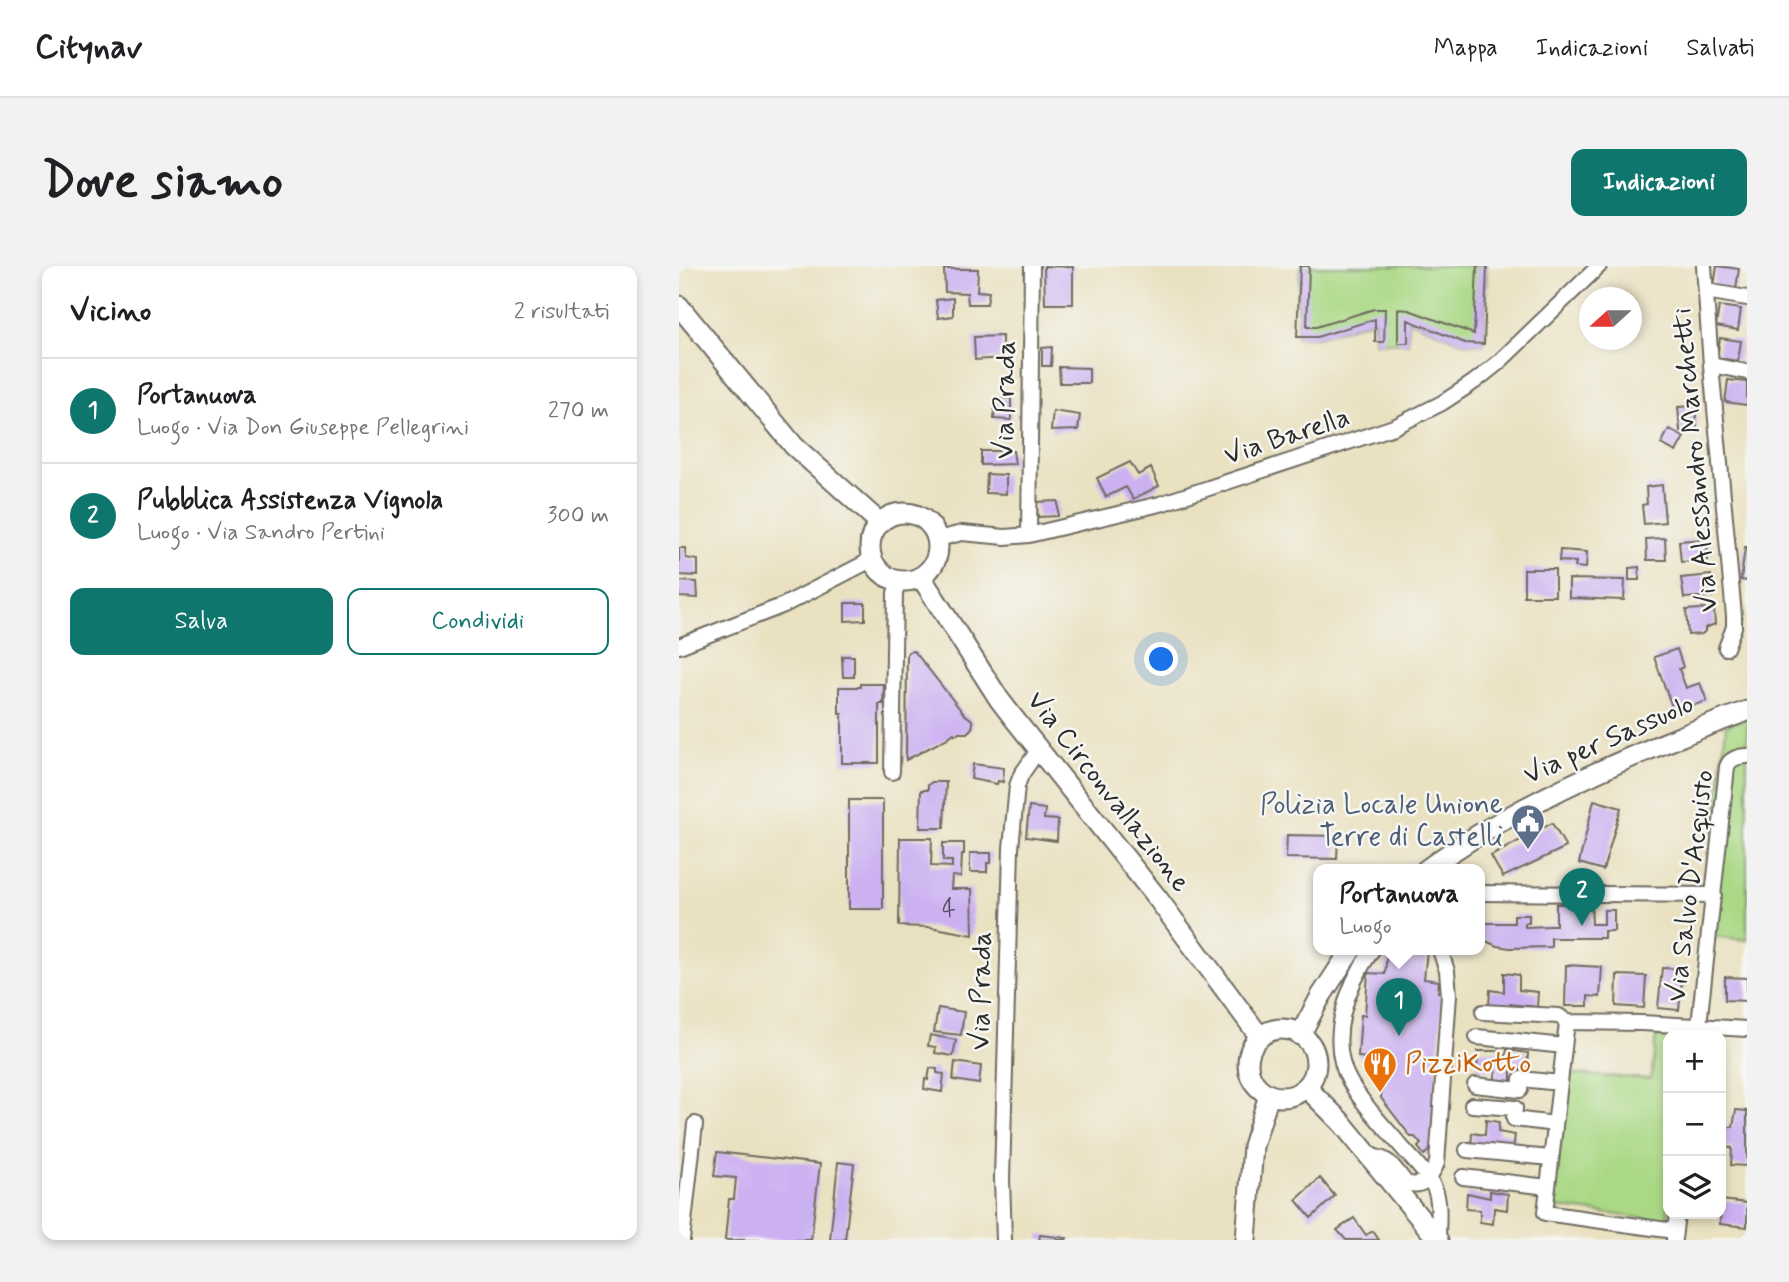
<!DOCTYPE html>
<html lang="it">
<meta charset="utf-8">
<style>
body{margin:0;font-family:Mynerve,sans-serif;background:#f2f2f2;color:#202124}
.controls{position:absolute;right:21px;bottom:21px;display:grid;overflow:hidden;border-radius:14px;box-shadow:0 4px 10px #0003}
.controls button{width:63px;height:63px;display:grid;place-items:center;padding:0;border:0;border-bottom:2px solid #e0e0e0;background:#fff;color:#202124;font:35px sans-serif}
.compass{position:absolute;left:900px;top:21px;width:63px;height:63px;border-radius:50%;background:#fff;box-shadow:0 4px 10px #0003;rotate:249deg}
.you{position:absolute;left:483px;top:394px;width:24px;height:24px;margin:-18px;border:5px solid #fff;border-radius:50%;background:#1a73e8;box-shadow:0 0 0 10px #1a73e833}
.badge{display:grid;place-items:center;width:46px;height:46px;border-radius:50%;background:#0f766e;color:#fff;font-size:23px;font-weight:700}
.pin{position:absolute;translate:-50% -58px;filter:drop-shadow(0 2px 4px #0008)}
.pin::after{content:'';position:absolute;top:37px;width:24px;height:21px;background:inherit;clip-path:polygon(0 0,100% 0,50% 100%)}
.popup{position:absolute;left:634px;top:598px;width:172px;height:91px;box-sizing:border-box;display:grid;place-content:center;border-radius:14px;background:#fff;filter:drop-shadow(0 2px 5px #0005);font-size:23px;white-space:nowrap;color:#757577}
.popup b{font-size:26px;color:#202124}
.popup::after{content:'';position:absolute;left:50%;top:100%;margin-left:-14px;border:14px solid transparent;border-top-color:#fff}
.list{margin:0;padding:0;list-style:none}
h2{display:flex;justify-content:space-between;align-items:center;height:91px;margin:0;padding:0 28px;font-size:30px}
h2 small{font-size:23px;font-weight:400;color:#757577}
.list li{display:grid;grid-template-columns:46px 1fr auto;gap:21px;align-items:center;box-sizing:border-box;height:105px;padding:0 28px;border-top:2px solid #e0e0e0}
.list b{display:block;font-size:26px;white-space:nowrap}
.list p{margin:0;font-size:23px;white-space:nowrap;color:#757577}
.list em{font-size:23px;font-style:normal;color:#757577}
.actions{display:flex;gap:14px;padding:21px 28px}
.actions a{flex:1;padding:16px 0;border:2px solid #0f766e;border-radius:14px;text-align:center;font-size:24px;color:#0f766e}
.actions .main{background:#0f766e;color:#fff}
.icon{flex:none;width:38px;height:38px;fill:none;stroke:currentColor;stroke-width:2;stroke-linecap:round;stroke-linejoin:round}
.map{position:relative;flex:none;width:1068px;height:974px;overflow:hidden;border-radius:14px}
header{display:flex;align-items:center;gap:42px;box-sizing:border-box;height:98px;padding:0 35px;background:#fff;border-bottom:2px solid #e0e0e0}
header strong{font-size:33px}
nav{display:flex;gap:38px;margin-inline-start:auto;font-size:24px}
.intro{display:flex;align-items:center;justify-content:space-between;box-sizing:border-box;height:168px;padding:0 42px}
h1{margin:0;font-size:49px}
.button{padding:18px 32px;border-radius:14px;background:#0f766e;color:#fff;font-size:24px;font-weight:700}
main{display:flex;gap:42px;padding:0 42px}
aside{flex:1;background:#fff;border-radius:14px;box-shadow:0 4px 10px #0003}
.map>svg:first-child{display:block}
.green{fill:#aad885;stroke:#6a8258;stroke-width:2}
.building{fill:#ccb1f1}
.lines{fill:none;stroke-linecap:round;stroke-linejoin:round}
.minor-casing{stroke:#6e6b60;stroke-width:18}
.major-casing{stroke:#6e6b60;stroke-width:23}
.minor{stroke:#fff;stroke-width:14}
.major{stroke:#fff;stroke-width:19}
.labels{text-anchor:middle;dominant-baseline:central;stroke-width:5;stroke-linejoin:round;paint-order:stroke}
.number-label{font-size:24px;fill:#534c5c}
.street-label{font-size:28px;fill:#2b2b2b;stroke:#f6f6f2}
.service-label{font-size:28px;fill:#4e5e75;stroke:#f6f6f2;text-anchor:end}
.food-label{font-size:28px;fill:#c56008;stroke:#f6f6f2;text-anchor:start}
</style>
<header>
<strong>Citynav</strong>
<nav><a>Mappa</a><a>Indicazioni</a><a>Salvati</a></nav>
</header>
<div class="intro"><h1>Dove siamo</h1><a class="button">Indicazioni</a></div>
<main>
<aside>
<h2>Vicino<small>2 risultati</small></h2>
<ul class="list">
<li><span class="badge">1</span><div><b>Portanuova</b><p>Luogo · Via Don Giuseppe Pellegrini</p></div><em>270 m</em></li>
<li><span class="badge">2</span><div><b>Pubblica Assistenza Vignola</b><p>Luogo · Via Sandro Pertini</p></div><em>300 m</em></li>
</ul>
<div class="actions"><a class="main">Salva</a><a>Condividi</a></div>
</aside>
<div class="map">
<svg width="1068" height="974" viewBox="0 0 1068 974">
<rect width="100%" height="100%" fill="#f6f6f2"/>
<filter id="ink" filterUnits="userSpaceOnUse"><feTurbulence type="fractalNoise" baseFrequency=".0143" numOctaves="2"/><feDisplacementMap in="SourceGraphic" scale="14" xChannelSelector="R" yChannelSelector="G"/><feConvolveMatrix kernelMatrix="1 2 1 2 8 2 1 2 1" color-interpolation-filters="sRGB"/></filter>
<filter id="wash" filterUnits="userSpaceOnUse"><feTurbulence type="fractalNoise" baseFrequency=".00686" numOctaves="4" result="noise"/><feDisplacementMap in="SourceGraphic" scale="28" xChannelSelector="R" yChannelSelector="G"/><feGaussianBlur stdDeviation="1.57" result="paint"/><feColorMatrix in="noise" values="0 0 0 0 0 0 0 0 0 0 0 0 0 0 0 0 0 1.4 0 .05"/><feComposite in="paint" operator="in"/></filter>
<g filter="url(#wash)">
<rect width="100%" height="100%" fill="#eae1c1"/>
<!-- green -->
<path class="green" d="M621,0H808L805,78L786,77L729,54V77L696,76L695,54L638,71H618Z
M1068,451V674L1024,669L1047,460Z
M977,770L989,771V943L988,955L874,941L890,808L972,813Z"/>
<g id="blocks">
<!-- building -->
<path class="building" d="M365,0L394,1V38H366Z
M621,0H630L628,61H637L695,43H706L705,76H696V53L638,71H618Z
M798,0H808L805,78L786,77L729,54V77H719V43L730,44L795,68Z
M1038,0L1060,3L1057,23L1035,20Z
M265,3H299L298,25L310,26L308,38H289L288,27L266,26Z
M274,32V50L259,52L257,34Z
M1040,40L1062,43L1059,64L1037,60Z
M323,70V92L296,94L295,71Z
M1041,72L1062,75L1059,95L1038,92Z
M373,81L372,100H363V82Z
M380,101L410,102V117H381Z
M1049,114L1068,116V139L1046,136Z
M332,132V154L315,153L316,133Z
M1016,140L1018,164L1001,165L999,141Z
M374,145L401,149L399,164L372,165Z
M990,163L1005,171L997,186L982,178Z
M302,185H334L336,198L302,199Z
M451,196L459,209L472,202L480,220L454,233L447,221L427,231L418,212Z
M308,208L327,209V228L307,227Z
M983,219L986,256L965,258L963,239L968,238L967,221Z
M379,235V250L359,251L357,236Z
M986,272L987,294H968L967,273Z
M1028,273L1029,294L1002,296L1000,275Z
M1066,281H1068V315L1062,314Z
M0,282H6L7,292L19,294V310L0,309Z
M881,284L908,286L907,302L896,301L897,296L880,295Z
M960,301V314H950V302Z
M845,303H876V330H845Z
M1032,309L1034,330L1005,332L1002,312Z
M890,313L946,314L945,334L890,332Z
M0,315L18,316L19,332L0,331Z
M166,337H186V354L166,355Z
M1035,342L1036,358L1026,362V365L1023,368L1009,369L1007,344Z
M998,383L1004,401L1000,403L1007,422L1021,417L1028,435L995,446L975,391Z
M234,385L236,386L285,448L292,453L294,457L293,462L288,467H280L276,469L275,467L267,473L227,494L228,389L229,386Z
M163,390H175V411H164Z
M181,418H205L204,438H200V497H163V447H160V421H181Z
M294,498L325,502L324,516L319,515L318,518L292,513Z
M253,516H267L265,562H241L242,524H249V519Z
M170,534H204V643H170Z
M915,534L942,542L924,604L900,597Z
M350,541L366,543L365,553L379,554L378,575L347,571Z
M873,557L887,581L824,611L812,590Z
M608,569L659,570L658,593L607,592Z
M221,572H253L252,600L273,601V595H264V577H285V588H283L282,611L273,610L272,623H293L294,669L251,661L220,660Z
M291,587H312V597H308V606H291Z
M877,638H912L913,658H925V644H935V665H925V672H872V681L831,682L818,680L800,672V657H835V649H850V657H846V661L870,660V659H877Z
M704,684H748L745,713L760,715L759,726H764L752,883L745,889L739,881L742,878L736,871H732L702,832L704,793L679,791L682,749H686L689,707L706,708L708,687Z
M887,699L923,701L921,731L909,730V740H886Z
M983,702L1004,703L1000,744L979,742Z
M825,707L840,709V724L859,726L858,741L831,738V742L810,740L811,724L825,726Z
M938,709L967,710L965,742L937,740Z
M1046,711L1068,712V735L1046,734Z
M259,742L285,746L282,769L255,766Z
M251,769L277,774L274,790L256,787L257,781L249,780Z
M828,784L849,787L848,804L832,802V818L815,817L817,804L798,803L799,785H821V789L827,790Z
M276,796L302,800L300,818L274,814Z
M251,802L258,803V807L265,808L263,826L245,823L246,813L249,814Z
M1057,844L1068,845V900L1052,899L1053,882L1042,881L1043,861H1054Z
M807,854L820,856L819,866L836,869L834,884L792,882L793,867L806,869Z
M38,886L141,898L132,974H46L50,933H55L57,912L35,910Z
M159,896L175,898L166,974H151Z
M641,912L656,930L632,952L617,934Z
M811,925L829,928L828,944L815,942L814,958L801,956V944L787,943L788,927L811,932Z
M1042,934L1068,937V961L1041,958Z
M675,952L687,969L694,965L700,974H667L658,964Z
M361,969L388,972L387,974H360Z"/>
</g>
</g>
<g filter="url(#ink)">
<use href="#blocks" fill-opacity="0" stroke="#6e6b60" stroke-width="2"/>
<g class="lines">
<!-- minor casing -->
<g class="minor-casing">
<path id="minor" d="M1025,0L1032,99L1055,350V361L1047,382
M1027,25L1068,32
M1032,99L1068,106
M350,269L353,0
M259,273L283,267L326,271L350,269L481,238L715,161L763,137L795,116L819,97L920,0
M0,380L105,339L194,293
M213,506L216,327L220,314
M800,627L1035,629
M693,684C668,720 647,774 671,816C684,839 704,859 721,879C732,892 747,906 755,921C762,936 759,957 759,974
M804,746L880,750L888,756
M1019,768L1048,501C1050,493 1060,490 1068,490
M798,771L885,780
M796,819L841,824L842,813L881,817
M793,839L836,842L835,853L876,858
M788,884L872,892
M689,890C711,891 714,901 727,917C744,923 752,911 758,897L770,729L768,705L761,684
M784,911L869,921
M995,965L866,947L888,756L963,757L1068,763
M995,973L998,948
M3,974L16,858
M325,974L323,913L332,582L338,520L342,509L360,483"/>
</g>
<!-- major casing -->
<g class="major-casing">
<path id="major" d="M0,40L115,180L201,257
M191 281a34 34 0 1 1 68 0a34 34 0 1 1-68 0Z
M242,311L320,433L333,450L479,633L581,771
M747,604C823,548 915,505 1003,470C1024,461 1046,453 1068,445
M569 797a34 34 0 1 1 68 0a34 34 0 1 1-68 0Z
M621,769L642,730L672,684
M627,821L662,856L759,974
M567,974L574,880L590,829"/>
</g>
<!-- minor -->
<use href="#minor" class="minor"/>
<!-- major -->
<use href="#major" class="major"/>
</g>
</g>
<!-- icons -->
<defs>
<g id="civic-pin" transform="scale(1.75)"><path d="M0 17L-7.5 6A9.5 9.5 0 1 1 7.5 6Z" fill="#5c6f8a" stroke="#f6f6f2"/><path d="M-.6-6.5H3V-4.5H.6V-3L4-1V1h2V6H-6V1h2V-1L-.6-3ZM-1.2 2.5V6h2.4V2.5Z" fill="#fff"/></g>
<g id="restaurant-pin" transform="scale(1.75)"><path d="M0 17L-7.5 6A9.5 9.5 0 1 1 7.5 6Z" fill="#e8710a" stroke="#f6f6f2"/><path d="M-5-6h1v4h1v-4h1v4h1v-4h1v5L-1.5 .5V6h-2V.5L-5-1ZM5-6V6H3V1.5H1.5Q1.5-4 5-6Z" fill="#fff"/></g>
</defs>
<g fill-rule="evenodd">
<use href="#civic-pin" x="849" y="555"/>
<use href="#restaurant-pin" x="701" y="798"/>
</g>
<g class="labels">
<!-- number labels -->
<g class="number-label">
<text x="270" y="643">4</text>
</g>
<!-- street labels -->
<g class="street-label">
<text transform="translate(327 134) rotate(-89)">Via Prada</text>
<text transform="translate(608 171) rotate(-18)">Via Barella</text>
<text transform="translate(1017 194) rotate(-95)">Via Alessandro Marchetti</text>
<text transform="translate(930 474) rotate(-24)">Via per Sassuolo</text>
<text transform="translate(429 526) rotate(52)">Via Circonvallazione</text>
<text transform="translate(1012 620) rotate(-83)">Via Salvo D'Acquisto</text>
<text transform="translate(303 725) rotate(-89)">Via Prada</text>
</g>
<!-- service labels -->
<g class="service-label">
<text x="824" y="539">Polizia Locale Unione<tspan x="824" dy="32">Terre di Castelli</tspan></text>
</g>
<!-- food labels -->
<g class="food-label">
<text x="726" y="798">PizziKotto</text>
</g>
</g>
</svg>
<div class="controls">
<button>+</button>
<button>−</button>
<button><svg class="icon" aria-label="layers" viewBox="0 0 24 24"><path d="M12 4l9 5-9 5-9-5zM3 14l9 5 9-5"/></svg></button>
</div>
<svg class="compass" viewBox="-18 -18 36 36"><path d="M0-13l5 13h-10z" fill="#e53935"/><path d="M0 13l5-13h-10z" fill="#757577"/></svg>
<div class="you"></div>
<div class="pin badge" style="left:720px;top:770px">1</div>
<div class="popup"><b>Portanuova</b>Luogo</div>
<div class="pin badge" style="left:903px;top:660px">2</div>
</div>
</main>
